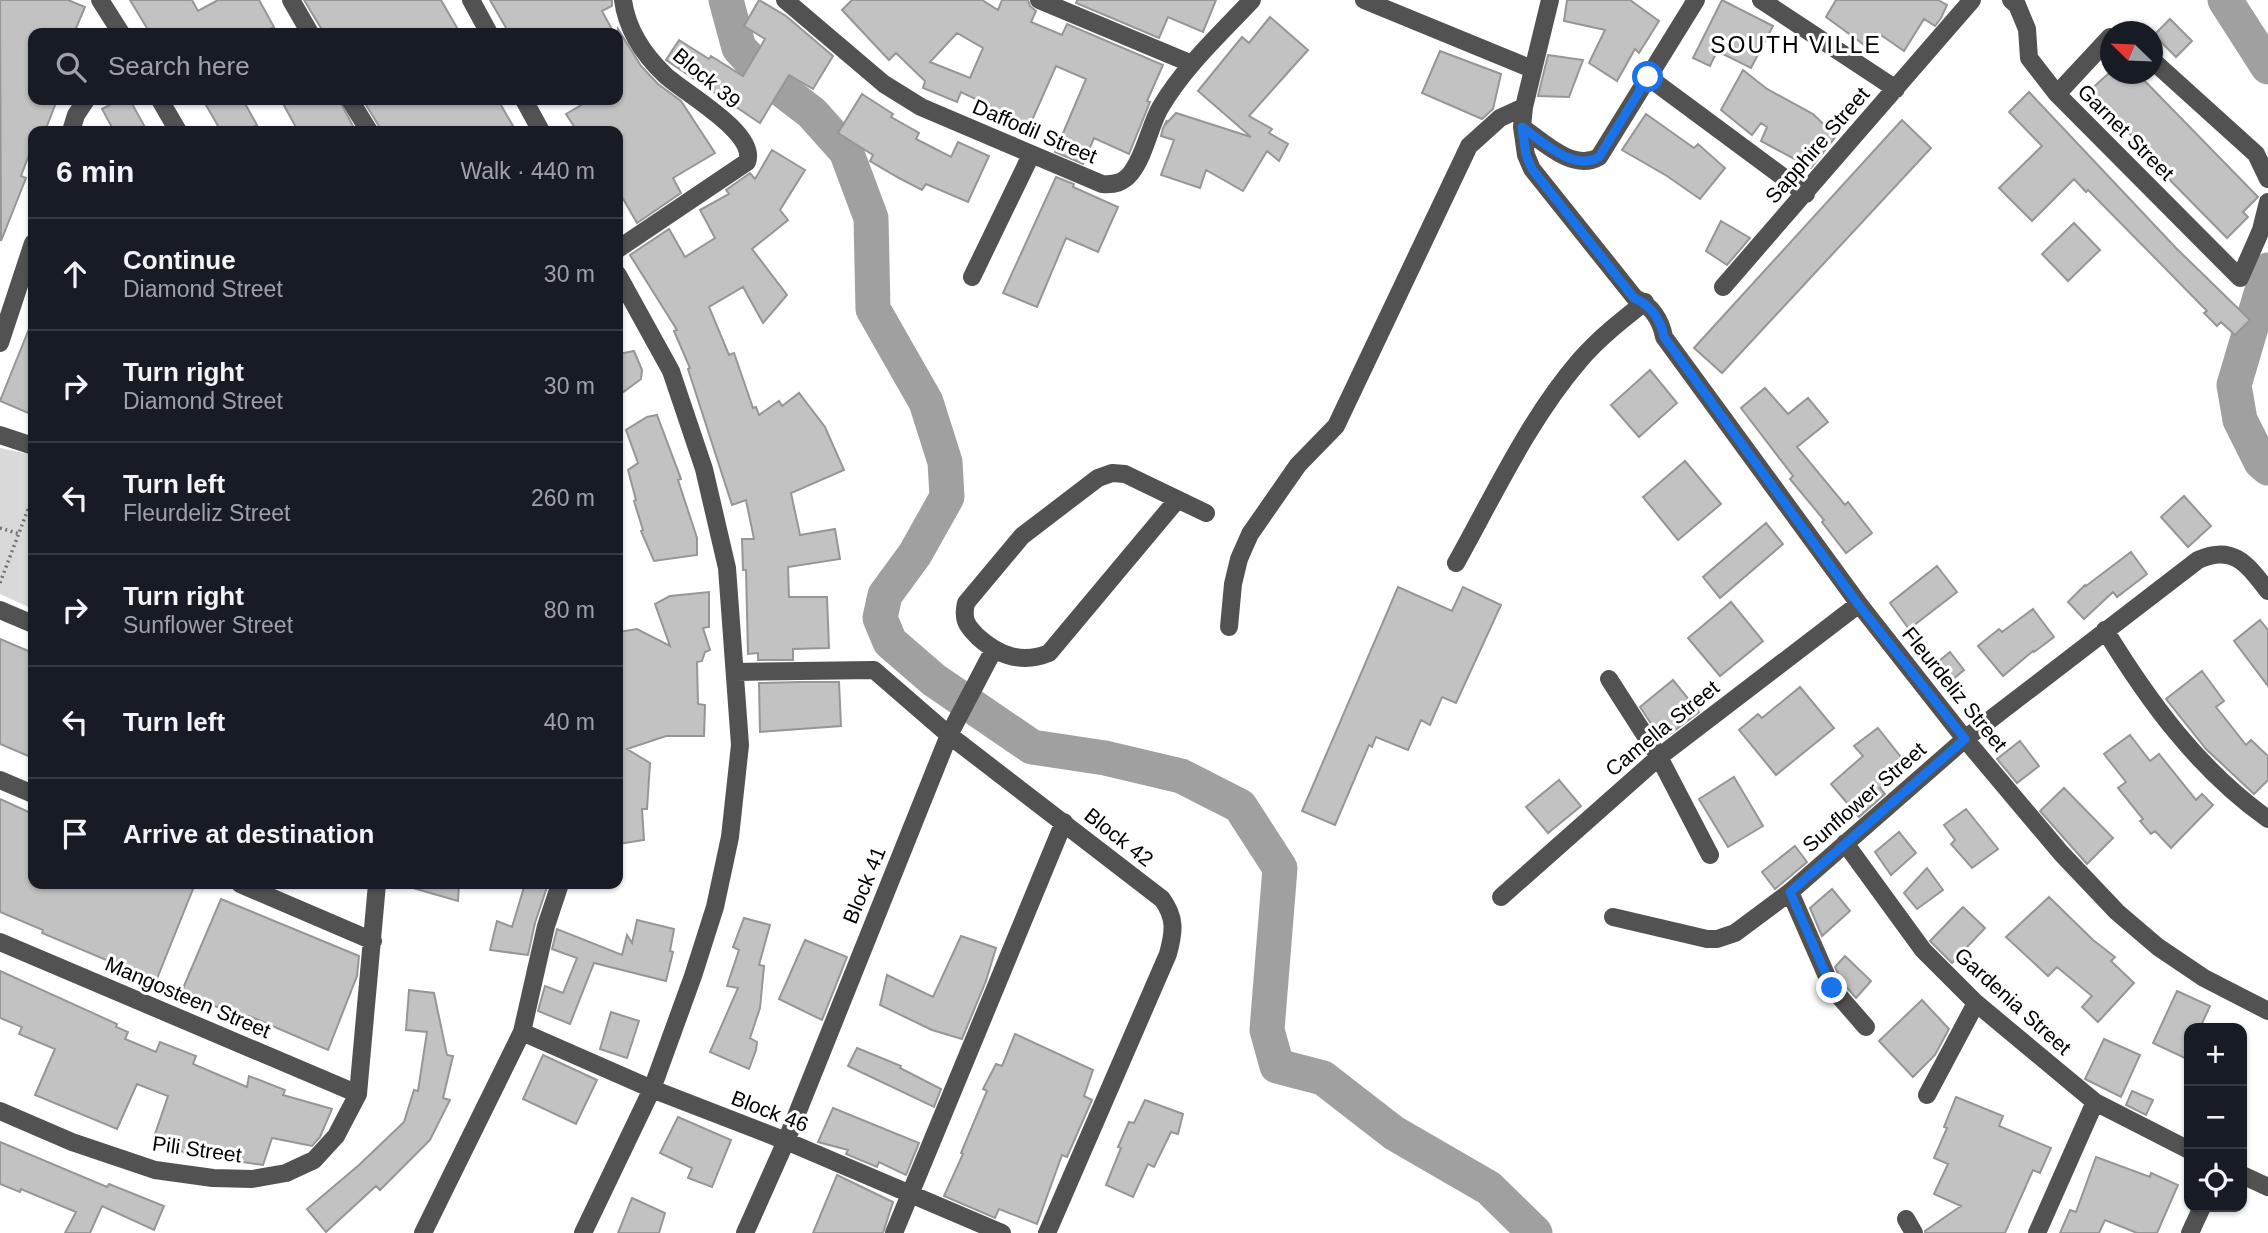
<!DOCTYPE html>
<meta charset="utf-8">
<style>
body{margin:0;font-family:Helvetica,sans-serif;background:#242831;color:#f1f3f6}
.controls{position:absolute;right:21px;bottom:21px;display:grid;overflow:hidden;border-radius:14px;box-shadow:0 2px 5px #0004}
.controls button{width:63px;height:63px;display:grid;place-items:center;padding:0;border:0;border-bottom:2px solid #363941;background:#171b24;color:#f1f3f6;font:35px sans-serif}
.compass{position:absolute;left:2100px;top:21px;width:63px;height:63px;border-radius:50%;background:#171b24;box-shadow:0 2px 5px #0004;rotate:293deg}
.stop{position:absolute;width:21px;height:21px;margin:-16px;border:5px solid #1a73e8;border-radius:50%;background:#fff}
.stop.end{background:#1a73e8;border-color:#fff;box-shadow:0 2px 7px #0008}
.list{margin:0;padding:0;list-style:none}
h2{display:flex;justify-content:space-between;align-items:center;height:91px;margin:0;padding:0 28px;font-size:30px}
h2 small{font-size:23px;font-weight:400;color:#9ea1a6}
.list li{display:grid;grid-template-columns:46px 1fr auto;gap:21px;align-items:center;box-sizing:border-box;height:112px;padding:0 28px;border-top:2px solid #363941}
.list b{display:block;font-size:26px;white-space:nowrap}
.list p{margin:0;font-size:23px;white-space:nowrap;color:#9ea1a6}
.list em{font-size:23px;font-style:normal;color:#9ea1a6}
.icon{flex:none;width:38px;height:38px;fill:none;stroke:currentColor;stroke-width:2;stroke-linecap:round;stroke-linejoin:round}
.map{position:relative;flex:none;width:2268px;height:1233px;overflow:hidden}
.search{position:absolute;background:#171b24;box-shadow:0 2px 5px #0004;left:28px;top:28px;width:595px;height:77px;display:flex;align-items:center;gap:18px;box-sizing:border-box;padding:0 24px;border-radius:14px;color:#9ea1a6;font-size:26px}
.panel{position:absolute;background:#171b24;box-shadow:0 2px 5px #0004;left:28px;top:126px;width:595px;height:763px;border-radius:14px}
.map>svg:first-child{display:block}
.green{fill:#d9d9d9}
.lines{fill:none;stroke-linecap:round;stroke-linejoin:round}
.river{stroke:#a0a0a0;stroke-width:35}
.building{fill:#c2c2c2;stroke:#969696;stroke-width:2;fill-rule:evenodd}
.path{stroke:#747474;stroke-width:3.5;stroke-dasharray:2 3.5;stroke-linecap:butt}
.minor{stroke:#525252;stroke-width:18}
.route{stroke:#1a73e8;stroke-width:9}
.labels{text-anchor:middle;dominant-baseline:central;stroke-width:6;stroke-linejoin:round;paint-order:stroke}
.street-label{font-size:21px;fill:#000;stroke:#fff}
.neighbourhood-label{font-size:23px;letter-spacing:2px;fill:#000;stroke:#fff}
</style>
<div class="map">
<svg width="2268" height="1233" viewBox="0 0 2268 1233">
<rect width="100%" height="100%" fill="#fff"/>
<!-- green -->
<path class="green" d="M0,448L33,455V609L0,594Z"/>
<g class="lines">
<!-- river -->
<path class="river" d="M726,0L739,48L768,79L812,113L846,151L871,218L873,309L926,402L945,462L947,497L915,554L885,595L880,618L890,642L934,680L1032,747L1105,758L1181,776L1240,806L1280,868L1267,1030L1277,1066L1323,1078L1394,1133L1489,1188L1535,1233
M2225,0L2268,67
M2268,270L2234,385L2240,420L2261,462L2268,468"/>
</g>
<!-- building -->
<path class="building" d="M0,0H68L85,7L74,33H33V100H57L45,131H33V144L21,176L26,178L1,241Z
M130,0H192L198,11L218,0H259L274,27L262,33H150Z
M304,0H441L460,33H324Z
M490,0H612V6L602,11L614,33H509Z
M759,0L786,16L833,56L813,89L789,75L760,123L666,60L679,40L709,59L711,56L743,76L765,39L744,26Z
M852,0H982L998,10L1002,0H1028L1030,6L1036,11L1031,22L1062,35L1067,24L1163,65L1147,101L1150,102L1129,154L1094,138L1083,164L1055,152L1086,79L1056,66L1030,125L961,92L957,102L923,88L925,81L896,53L889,60L842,10ZM957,33L983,48L970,78L930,62Z
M1077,0H1216L1203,32L1168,17L1159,38L1076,3Z
M1567,0H1630L1659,21L1639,53L1635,49L1617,81L1589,63L1605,30L1564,21Z
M1722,0L1773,26L1751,68L1717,51L1710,66L1693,58Z
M1836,0H1938L1947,5L1941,18L1935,26L1924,19L1904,51L1881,35L1870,49L1826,17Z
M1270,17L1308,50L1249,116L1272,129L1269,133L1288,144L1279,161L1267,151L1243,191L1206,170L1200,188L1161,175L1174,140L1161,136L1163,128L1167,120L1164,126L1176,113L1251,137L1198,91L1242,37L1249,43Z
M2170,19L2192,41L2176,57L2154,35Z
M618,29L641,66L658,84L681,101L715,153L673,178L681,193L637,223L618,190V131H577L566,114L590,100H618Z
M1440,51L1501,74L1493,109L1482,119L1422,93Z
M1548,55L1583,60L1569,97L1538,96Z
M1743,70L1767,89L1813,114L1836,136L1811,168L1761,141L1767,127L1761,123L1752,135L1721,110Z
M2108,74H2138L2258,197L2243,212L2248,217L2227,238L2160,170L2162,168L2089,91Z
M2029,92L2176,248L2250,320L2235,335L2221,322L2217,326L2204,313L2207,311L2160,263L2088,190L2086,192L2074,179L2032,221L1999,188L2042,146L2009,112Z
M862,94L893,114L891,117L919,133L916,139L951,157L958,142L989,156L968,202L926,184L922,190L899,178L870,161L873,155L838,133Z
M119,100H130L147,131H114L102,109Z
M203,100H243L257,125L246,131H221Z
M281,100H339L354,128L349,131H298Z
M363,100H498L516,131H382Z
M1646,114L1694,148L1698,144L1725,168L1700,199L1667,176L1622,150Z
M1902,120L1931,148L1722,373L1694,348Z
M772,150L805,170L780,210L788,220L752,249L787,295L763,323L743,287L709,307L729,355L734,353L753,408L756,407L759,415L779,401L782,406L799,393L825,427L844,470L791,493L800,535L835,529L840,559L788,567L789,597H827L829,648L793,649V660H758V653L748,654L746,570H743L742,539H754L746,500L732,505L688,369L690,368L674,331L677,330L630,255L669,229L685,257L715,238L700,210L729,194L726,190L750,173L755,179Z
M1056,177L1074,184L1073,187L1118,207L1098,252L1066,238L1037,307L1003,293Z
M1721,221L1750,238L1727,265L1706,251Z
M2074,223L2100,250L2068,281L2042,254Z
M33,319V415L0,401Z
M634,351L642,370L641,379L618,396V354Z
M1650,370L1677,403L1639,437L1611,405Z
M1765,388L1788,414L1808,398L1828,422L1797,447L1845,505L1848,502L1872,533L1846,553L1822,522L1824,520L1790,479L1793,476L1741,408Z
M657,415L681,479L678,480L697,538V555L654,561L641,531L643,530L634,501L636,500L628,470L638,463L626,430L647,417Z
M1685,461L1721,504L1678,540L1643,497Z
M2184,496L2211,526L2188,547L2161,517Z
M1766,523L1783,544L1720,598L1703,577Z
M2131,552L2147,574L2117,597L2113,592L2084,619L2068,602L2085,585L2086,586Z
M1937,566L1957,592L1909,629L1890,603Z
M1398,587L1452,611L1463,587L1501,605L1456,703L1442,697L1430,725L1421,720L1408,750L1376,737L1372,747L1369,745L1335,825L1302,811Z
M709,592V627L703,628L710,650L705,652L702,661L697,662L698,704L705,705L704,736H666L627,749L650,763L647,809H642L644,840L618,844V632L637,629L670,646L655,604L670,596Z
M1731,602L1763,641L1720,676L1688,638Z
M2033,609L2054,637L2034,652L2033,651L2003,676L1978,646L1999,629L2002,632Z
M2260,620L2268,630V686L2234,641Z
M0,639L33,653V758L0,744Z
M1950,652L1964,670L1947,684L1933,666Z
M2202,671L2224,701L2216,707L2246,745L2251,740L2268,756V780L2254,794L2206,749L2166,699Z
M1673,680L1699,712L1662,740L1640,707Z
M800,682H839L841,726L760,732L759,683Z
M1800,687L1834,728L1776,775L1739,730L1758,714L1762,718Z
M1878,728L1908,766L1880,788L1885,794L1859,817L1831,784L1863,756L1854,746Z
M2130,735L2150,761L2159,754L2196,800L2202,794L2213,805L2171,848L2155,831L2151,834L2140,821L2143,819L2118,788L2126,782L2104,754Z
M2020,741L2039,766L2017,783L1997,759Z
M1734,777L1763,826L1728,847L1699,799Z
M1559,780L1581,806L1548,833L1526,807Z
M2064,788L2113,838L2087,864L2040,811Z
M0,799L33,814V884H195L156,981L42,933L43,930L0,912Z
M1966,809L1998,849L1972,868L1951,844L1955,840L1944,825Z
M1899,832L1916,853L1891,875L1875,852Z
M1795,846L1807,862L1775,889L1762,872Z
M1927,868L1943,890L1917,909L1904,893Z
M414,884H459L458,901L413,888Z
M525,884H548L535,923L528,955L490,950L497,921L512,927Z
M1832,889L1850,911L1822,936L1810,908Z
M2049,897L2093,940L2115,957L2111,961L2134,983L2098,1022L2082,1007L2092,996L2057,967L2048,976L2006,937Z
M221,899L359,956L357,976L328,1050L249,1016L248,1019L181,993Z
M1963,907L1985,928L1952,963L1930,941Z
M744,918L770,925L759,965L764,966L760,1008L750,1038L757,1042L756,1050L749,1069L710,1052L738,988L727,986L739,950L733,947Z
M637,920L674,929L670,951L673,952L666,981L594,963L570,1024L538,1011L545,986L563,993L577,958L552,949L557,929L622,955L627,935L632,943Z
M961,936L996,948L986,981L962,1039L932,1030L880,1005L887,975L933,997Z
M805,940L847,957L822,1020L779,999Z
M1845,956L1871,981L1856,998L1842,982L1835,967Z
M0,971L117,1024L116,1027L128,1032L125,1039L156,1052L160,1042L196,1056L193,1064L247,1087L249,1076L285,1090L283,1095L332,1109L320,1137L312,1146L272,1138L263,1165L208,1157L191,1148L187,1154L154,1137L168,1096L137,1084L117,1129L35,1095L55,1049L19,1034L22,1027L0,1018Z
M409,990L434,993L447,1055L453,1056L443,1098L450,1100L430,1140L380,1190L376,1186L326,1232L307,1209L359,1165L404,1122L414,1090L418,1091L427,1032L406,1030Z
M2177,991L2210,1006L2200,1028H2189V1060L2153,1043Z
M1922,1000L1949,1029L1935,1055L1913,1077L1879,1041Z
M611,1012L639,1021L627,1058L600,1049Z
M1015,1034L1093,1070L1084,1096L1092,1100L1067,1157L1062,1155L1037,1224L999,1209L995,1218L944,1196L963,1154L961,1153L987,1091L983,1089L996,1064L1002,1066Z
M2104,1039L2140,1055L2121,1097L2085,1079Z
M857,1048L901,1066L900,1068L941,1089L934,1107L848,1066Z
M543,1055L597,1080L576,1124L523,1099Z
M2132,1091L2153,1100L2146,1115L2126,1105Z
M1956,1097L2003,1116L1999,1126L2051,1148L2040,1173L2033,1170L2005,1233H1925V1231L1961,1206L1934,1194L1948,1164L1934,1158L1947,1128L1944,1127Z
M1145,1100L1183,1114L1178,1134L1171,1132L1154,1167L1148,1164L1133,1197L1106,1185L1121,1148L1118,1147L1129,1122L1134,1123Z
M833,1108L919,1143L906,1175L879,1162L877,1167L846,1154L848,1150L818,1142Z
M678,1117L731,1140L712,1187L688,1178L692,1168L660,1153Z
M0,1142L107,1187L109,1184L164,1206L154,1230L102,1206L90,1233H65L76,1212L21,1189L20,1192L0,1184Z
M2096,1157L2150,1177L2151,1173L2178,1185L2157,1233H2137L2105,1220L2099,1233H2060L2070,1210L2076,1212Z
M837,1175L893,1202L883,1233H813Z
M632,1198L665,1213L659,1233H618Z"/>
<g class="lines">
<!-- path -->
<path class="path" d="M0,528L20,534
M0,583L33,496"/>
<!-- minor -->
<path class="minor" d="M100,0L121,33
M291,0L310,33
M471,0L489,33
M785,0L884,84L921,107L1102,184C1114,185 1123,183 1131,173C1145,155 1149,128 1160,108C1184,67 1220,34 1252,0
M1039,0L1192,64
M1364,0L1532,69
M1550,0L1524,107L1522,127L1526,155L1532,169L1635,298C1651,305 1661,320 1664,337L1859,604L1965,739L2061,853L2117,912L2158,947L2204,978L2268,1011
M1761,0L1896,89
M2011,0L2017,5L2027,29L2029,58L2057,94L2240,278L2261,230L2268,202
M2152,60L2256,154L2268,179
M1648,77L1806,194
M2057,94L2110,37
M160,100L178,131
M350,100L369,131
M524,100L541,131
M1522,127C1542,141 1573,172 1599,157L1696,0
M71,131L76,115L86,100
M618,249L747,162C758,133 684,93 665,75C643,54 627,30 623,0
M972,277L1031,155
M1723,287L1972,0
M0,343L33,243
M0,435L33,446
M1177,500L1049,653C1022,664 999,656 978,637C967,626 962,620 966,603L1022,536L1098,478L1112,473L1125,474L1206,513
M1456,563C1494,495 1529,419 1580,360C1599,338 1622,320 1645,302
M0,610L33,624
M1229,627L1233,584L1239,559L1250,534L1298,465L1336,426L1469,146L1500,118L1524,107
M2105,630C2149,702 2199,770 2268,819
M735,672L874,670L949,735L1162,899C1176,918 1174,932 1168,954L1047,1233
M1609,679L1659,757L1710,855
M0,780L33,794
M1845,843L1923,950L1976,1003L2095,1102L2189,1150
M240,884L373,941
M1790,892L1832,988L1866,1027
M1501,897L1659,757L1859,604
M1613,917L1707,939H1717L1735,933L1790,892L1965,739L2198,560C2233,544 2247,564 2268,591
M0,942L358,1094
M522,1032L652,1089L786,1141L1002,1233
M1927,1095L1976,1003
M0,1111L72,1142L155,1170L213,1178L252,1179L286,1173L314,1160L336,1136L358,1094L377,884
M2242,1175L2268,1187
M1906,1219L1914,1233
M423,1233L522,1032L546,926L560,884
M583,1233L652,1089L693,976L715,907L730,837L740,745L727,568L704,469L671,371L618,275
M745,1233L786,1141L949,735L993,651
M894,1233L1064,822
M2037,1233L2095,1102
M2190,1233L2202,1207"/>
</g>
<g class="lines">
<!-- route -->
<path class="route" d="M1648,77L1599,157C1573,172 1542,141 1522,127L1526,155L1532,169L1634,298C1651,305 1661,320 1664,337L1858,604L1965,739L1790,892L1832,988"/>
</g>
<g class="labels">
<!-- street labels -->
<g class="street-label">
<text transform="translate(707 78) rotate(40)">Block 39</text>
<text transform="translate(1035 131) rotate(23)">Daffodil Street</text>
<text transform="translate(2126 132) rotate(45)">Garnet Street</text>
<text transform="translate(1817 145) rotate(-49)">Sapphire Street</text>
<text transform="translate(1955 689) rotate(51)">Fleurdeliz Street</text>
<text transform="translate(1662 728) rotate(-39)">Camella Street</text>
<text transform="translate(1864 797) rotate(-41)">Sunflower Street</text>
<text transform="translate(1119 837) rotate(38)">Block 42</text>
<text transform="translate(864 885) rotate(-68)">Block 41</text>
<text transform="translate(188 997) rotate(23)">Mangosteen Street</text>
<text transform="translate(2013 1001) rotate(42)">Gardenia Street</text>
<text transform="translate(770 1111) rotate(21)">Block 46</text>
<text transform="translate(197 1149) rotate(8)">Pili Street</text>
</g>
<!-- neighbourhood labels -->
<g class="neighbourhood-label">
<text x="1796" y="45">SOUTH VILLE</text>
</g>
</g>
</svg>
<div class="controls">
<button>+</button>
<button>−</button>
<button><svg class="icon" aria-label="locate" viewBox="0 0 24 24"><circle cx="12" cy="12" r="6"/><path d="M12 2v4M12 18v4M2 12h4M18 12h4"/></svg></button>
</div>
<svg class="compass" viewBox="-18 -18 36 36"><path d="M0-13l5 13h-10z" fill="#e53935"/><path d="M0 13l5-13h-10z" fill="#9ea1a6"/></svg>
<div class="stop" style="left:1648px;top:77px"></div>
<div class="stop end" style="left:1832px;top:988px"></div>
<div class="search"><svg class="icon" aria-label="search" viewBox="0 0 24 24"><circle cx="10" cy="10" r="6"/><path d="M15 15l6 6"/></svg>Search here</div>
<section class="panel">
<h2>6 min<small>Walk · 440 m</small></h2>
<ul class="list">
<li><svg class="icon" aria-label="ahead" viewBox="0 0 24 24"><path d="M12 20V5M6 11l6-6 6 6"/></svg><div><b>Continue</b><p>Diamond Street</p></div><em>30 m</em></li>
<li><svg class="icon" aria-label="right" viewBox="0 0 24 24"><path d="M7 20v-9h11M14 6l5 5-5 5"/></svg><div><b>Turn right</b><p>Diamond Street</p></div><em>30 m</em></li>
<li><svg class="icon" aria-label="left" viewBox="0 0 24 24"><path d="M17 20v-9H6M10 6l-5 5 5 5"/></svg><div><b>Turn left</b><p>Fleurdeliz Street</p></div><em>260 m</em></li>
<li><svg class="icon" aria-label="right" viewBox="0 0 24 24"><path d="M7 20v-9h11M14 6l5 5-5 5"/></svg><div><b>Turn right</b><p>Sunflower Street</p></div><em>80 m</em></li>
<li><svg class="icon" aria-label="left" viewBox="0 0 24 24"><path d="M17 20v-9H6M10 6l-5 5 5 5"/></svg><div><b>Turn left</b></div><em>40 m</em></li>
<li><svg class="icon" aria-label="arrive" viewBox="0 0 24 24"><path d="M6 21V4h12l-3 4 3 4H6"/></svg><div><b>Arrive at destination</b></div></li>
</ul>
</section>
</div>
